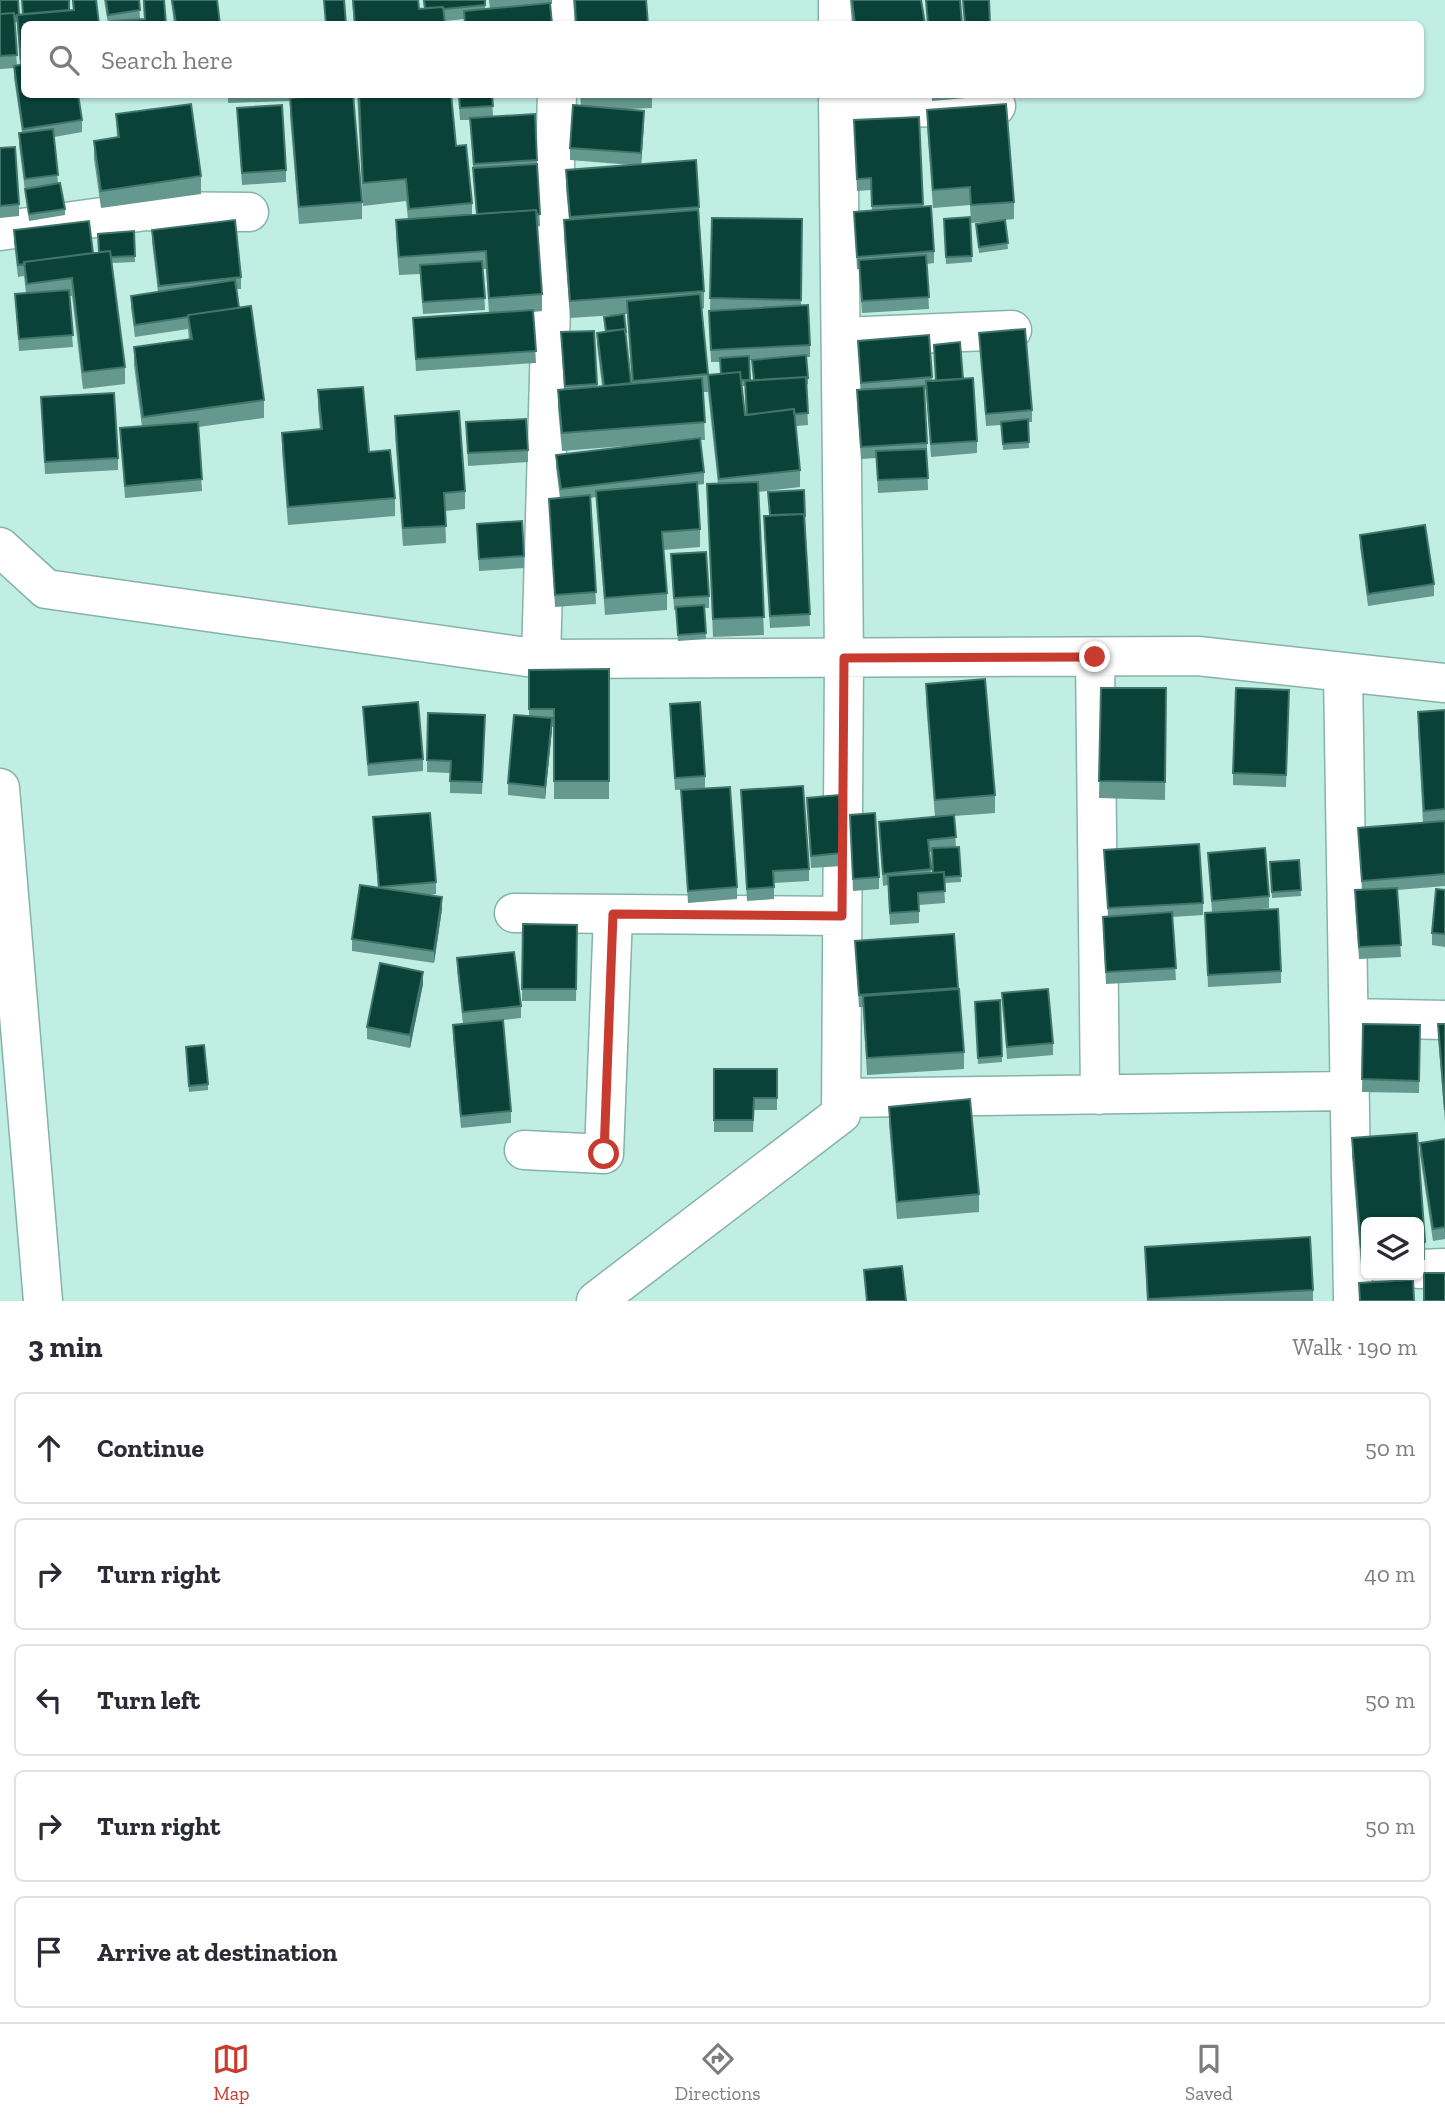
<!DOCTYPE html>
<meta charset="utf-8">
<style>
body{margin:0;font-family:"Zilla Slab",serif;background:#f7f7f7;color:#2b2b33}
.controls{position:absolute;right:21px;bottom:21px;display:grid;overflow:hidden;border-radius:10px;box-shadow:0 2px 5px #0004}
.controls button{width:63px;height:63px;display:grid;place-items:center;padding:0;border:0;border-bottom:2px solid #e1e1e2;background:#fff;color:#2b2b33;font:35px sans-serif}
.stop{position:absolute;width:21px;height:21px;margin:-16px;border:5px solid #c83b2f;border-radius:50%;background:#fff}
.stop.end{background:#c83b2f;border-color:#fff;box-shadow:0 2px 7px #0008}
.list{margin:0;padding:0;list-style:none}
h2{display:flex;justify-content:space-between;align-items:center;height:91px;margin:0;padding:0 28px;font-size:30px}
h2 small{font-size:23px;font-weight:400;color:#7c7c81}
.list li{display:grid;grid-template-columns:46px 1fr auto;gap:21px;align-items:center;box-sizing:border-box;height:112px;margin:0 14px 14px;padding:0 14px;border:2px solid #e1e1e2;border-radius:10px}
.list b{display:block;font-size:26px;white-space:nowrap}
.list em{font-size:23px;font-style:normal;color:#7c7c81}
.icon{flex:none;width:38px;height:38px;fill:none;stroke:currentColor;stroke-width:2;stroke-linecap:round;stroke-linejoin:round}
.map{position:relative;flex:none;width:1445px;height:1301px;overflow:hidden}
.search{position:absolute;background:#fff;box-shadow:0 2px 5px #0004;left:21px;right:21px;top:21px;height:77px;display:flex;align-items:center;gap:18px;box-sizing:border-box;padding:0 24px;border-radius:10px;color:#7c7c81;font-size:26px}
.sheet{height:721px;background:#fff}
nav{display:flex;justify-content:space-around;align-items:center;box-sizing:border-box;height:98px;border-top:2px solid #e1e1e2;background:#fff;font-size:19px;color:#7c7c81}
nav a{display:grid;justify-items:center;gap:4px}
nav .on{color:#c83b2f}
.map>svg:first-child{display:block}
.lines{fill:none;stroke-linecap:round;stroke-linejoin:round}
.minor-casing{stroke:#86b3a8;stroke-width:41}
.minor{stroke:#fff;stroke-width:38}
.wall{fill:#65988e;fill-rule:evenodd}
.shaded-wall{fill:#41756b}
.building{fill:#0a4138;stroke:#41756b;stroke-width:2}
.route{stroke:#c83b2f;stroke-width:9}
</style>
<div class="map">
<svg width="1445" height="1301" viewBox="0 0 1445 1301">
<rect width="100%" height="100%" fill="#c0eee3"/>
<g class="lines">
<!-- minor casing -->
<g class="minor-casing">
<path id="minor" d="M838,0V24
M559,24L560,0
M838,109L996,106
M0,231L146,211L249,212
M841,337L1012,330
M0,547L46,589L541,659L1198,656L1445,683
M1095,657L1100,1095
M541,659L557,94
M1343,672L1353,1301
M0,788L43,1301
M514,913L842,916
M1349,1018L1445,1020
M841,1098L1350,1091
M524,1150L604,1154L613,914
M1419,1269L1445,1268
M596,1301L841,1114L844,658L838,94"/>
</g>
<!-- minor -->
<use href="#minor" class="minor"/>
</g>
<!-- wall -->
<path class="wall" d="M0,0L19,15L73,10L72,0H96L99,24H24V94L82,120V132L54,137L58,183L65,209V215L29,221L19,145V133L22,132L14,78V68L0,69ZM14,22H17L20,65L17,66Z
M104,0H139L140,19H144L143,0H164L166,24H108Z
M171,0H217L220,24H174Z
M352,0H418L419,9L424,8L423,0H485V9H490L489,0H552V4H550L552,24H464V19L445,21V24H354Z
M573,0H646L648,24H575Z
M850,0H921L925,24H852Z
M228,94H297V98H300V94H353L362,202V219L299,224L290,116V101L228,103Z
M357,94H451L456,146L472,203V215L476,214L470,120H460L458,94H492L493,117L537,160L540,226L537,227L542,294V311L533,312L536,363L416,371L413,318L489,313L486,269H483L485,310L423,314L420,274L399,275L396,237V220L408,219L406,201L363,206Z
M580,94H652V108L630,109L644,123L641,164L699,207L704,291V308L702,309L708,374V392H703L705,440H700L704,472V484L697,485L700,529V547L663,550L667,593V610L605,615L596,497L591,498L596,604L555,607L549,499L560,498L556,467V455L649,444L562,451L558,408V390H564L561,332L594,331L597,387L602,386L597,345V333L605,332L604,317L615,315L570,318L564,237V220L569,219L566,188V170L632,165L570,160V148L581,106ZM624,314H627L632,384H631Z
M932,94H966V98L932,101Z
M237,108L286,170V182L242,185Z
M927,110L1014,202V219L1005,220L1008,249L979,253L976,224L1004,220L971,223L970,205L933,208L927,127Z
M116,114L201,176V194L101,208L94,159V141L117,138Z
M919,117L923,207L934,251V263L927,264L929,309L862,313L859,269H857L854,212L872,211L871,190L857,191L854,120Z
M0,148L19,204V216L0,218Z
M970,217L972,262L946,264L944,219Z
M712,218L802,219L801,306L810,345V357H806L808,378V384L806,385L808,425L796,426L800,470V487L758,492L764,635L713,637L707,484H718L708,393V375L721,374L720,362H711L709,323V311H710ZM750,360H754H752L754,380H750ZM742,386H745L746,415H745Z
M14,230L93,253H98L134,231L135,262L112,263L125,367V384L83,389L72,296H69L73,347L19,351L15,294L26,293L24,276L18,277L14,242Z
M152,230L241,277V289H237L239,308L264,400V418L198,427L202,491L125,498L120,428L142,427L134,365V347L189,340L188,329L135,337L131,308V296L158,292L152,242Z
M979,333L1032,410V422H1028L1029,448L1003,450L1001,425L986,426Z
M929,335L932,381L963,379L977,441V453L931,457L926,389L924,390L927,443V455L928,490L878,493L876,458L861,459L857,402V390H861L858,341Z
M318,390L369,452L395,498V516L288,525L282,451V433L320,430L318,408Z
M41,397L118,458V470L45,474Z
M395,416L465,491V509L445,511L446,543L403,546L395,434Z
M466,422L528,450V462L468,466Z
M769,515L805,517L810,626L770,628L764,528V516Z
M477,524L524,556V568L479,571Z
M1360,535L1434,584V596L1368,606L1360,547Z
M671,554L709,596V608H704L706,639L678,641L676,610H674Z
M609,669V799H554V727H552L545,799L508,795V783L529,716V670Z
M926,684L995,795V813L954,816L956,847H959L961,882L944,883L945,903L919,905V923L890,925L888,885L883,886L879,822L935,817L926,702ZM929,852H932V873H931Z
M1101,688H1166L1165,800L1099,798Z
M1289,690L1286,787L1233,785V773Z
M670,704L705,776V788L675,790Z
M363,707L423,759V771L368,776Z
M1445,710V886L1397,890L1401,957L1359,959L1355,902V890H1362L1358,828L1423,823L1418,730V712Z
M428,713L485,715L482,794L450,793V773L427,772Z
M681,790L737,887V899L688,903Z
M741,790L809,869V881L774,883V899L747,901Z
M807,798L842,853V866L811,868Z
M850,815L879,877V889L853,891Z
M373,817L436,882V894L429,895L442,909L434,963L352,951V939L378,888Z
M1104,850L1203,903V915L1172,917L1176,980L1106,984L1103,929V917L1108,916Z
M1208,853L1269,896V908L1229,912L1281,971V983L1208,987L1205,913L1212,912Z
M1299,860L1301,896L1272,898L1270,862Z
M1445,890V947L1432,945V933Z
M523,924L577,925L576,1001H522Z
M954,934L964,1052V1069L867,1075L863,1007H859L855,941Z
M457,958L521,1006V1018L478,1023L511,1111V1123L461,1128L453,1037V1025L463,1024L457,970Z
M423,984L410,1048L367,1039V1027Z
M1002,993L1053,1043V1055L1007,1059Z
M1000,1000L1002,1062L978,1064L975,1002Z
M1363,1024L1420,1025L1419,1093L1362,1092Z
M1438,1024H1445V1122L1438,1036Z
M186,1047L208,1084V1090L189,1092Z
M714,1069H777V1110H754L753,1132H714Z
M889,1107L979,1194V1212L897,1219L889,1124Z
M1417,1133L1425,1242V1260L1419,1261V1222H1366V1265H1361L1352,1156V1138Z
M1445,1139V1239L1433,1241L1420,1155V1143Z
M1145,1247L1313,1290V1301H1147Z"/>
<!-- shaded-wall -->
<path class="shaded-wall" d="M644,111V123L641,166V153Z
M552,718V730L545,799V787Z
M442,897V909L434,963V951Z
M423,972V984L410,1048V1035Z"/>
<!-- building -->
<path class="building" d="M0,0H18L19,15L14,16V13L0,14Z
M22,0H69V10L23,14Z
M73,0H96L99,24H24V60H21L17,15L74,10Z
M106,0H139L140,10L108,15Z
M144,0H164L166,24H112V21L145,19Z
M172,0H217L220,24H176Z
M324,0H344L346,24H326Z
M353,0H418L419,9L443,7L445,24H355Z
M424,0H485V5L444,9L443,7L425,8Z
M575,0H646L648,24H576Z
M852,0H921L925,24H855Z
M926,0H960L962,24H928Z
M963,0H989L990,24H965Z
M550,3L552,24H465L464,11Z
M14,13L17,55L0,56V14Z
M24,64V94H78L82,120L23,129L14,66Z
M336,94H353L362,202L299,207L290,98Z
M359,94H451L456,146L466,145L472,203L409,209L406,179L363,183Z
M459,94H492L493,106L460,108Z
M191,104L201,176L101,191L94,141L119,137L116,114Z
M1006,104L1014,202L971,205L970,187L933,190L927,110Z
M282,105L286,170L242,173L237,108Z
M573,105L644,111L641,153L570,148Z
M535,114L537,160L474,164L470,118Z
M919,117L923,204L872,206L871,178L857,179L854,120Z
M53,129L58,175L25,179L19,133Z
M15,147L19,204L0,206V148Z
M696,160L699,207L570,217L566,170Z
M537,164L540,214L537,215L536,210L477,214L473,168Z
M60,183L65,209L29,214L25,189Z
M931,206L934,251L857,257L854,212Z
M536,210L542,294L489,298L486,251L399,257L396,220Z
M698,210L704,291L570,301L564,220Z
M970,217L972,256L946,257L944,219Z
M712,218L802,219L801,300L710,298Z
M235,220L241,277L159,286L152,230Z
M1005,220L1008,243L979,247L976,224Z
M89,221L93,253L24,262L25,264L18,265L14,230Z
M134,231L135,256L111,257L110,251L99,252L98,234Z
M110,251L125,367L83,372L72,278L27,284L24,262Z
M926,255L929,297L862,301L859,260Z
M482,261L485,298L423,302L420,265Z
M235,280L239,308L188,315V317L135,325L131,296Z
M69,290L73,335L19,339L15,294Z
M700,294L708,374L633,381L627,301Z
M808,305L810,345L711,350L709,311Z
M251,306L264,400L143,417L134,347L192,339L188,315Z
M533,310L536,351L416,359L413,318Z
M624,314L626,332H625V329L606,331L604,317Z
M625,329L631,383L604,386L597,333Z
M1025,329L1032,410L986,414L979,333Z
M594,331L597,384L565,386L561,332Z
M929,335L932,377L861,383L858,341Z
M960,342L963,379L936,381L934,345Z
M806,355L808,378H806V377L754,380L752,360Z
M749,356L750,380H741L740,372L721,374L720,358Z
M740,372L745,415L794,409L800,470L719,479L708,375Z
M806,377L808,413L794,414V409L747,415L745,381Z
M702,378L705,422L562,433L558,390Z
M973,378L977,441L931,444L926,381Z
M924,386L927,443L861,447L857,390Z
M363,387L369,452L390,450L395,498L288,507L282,433L322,429L318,390Z
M114,393L118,458L45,462L41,397Z
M459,411L465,491L444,493L446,526L403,528L395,416Z
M526,419L528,450L468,453L466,422Z
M1028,419L1029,442L1003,444L1001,422Z
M198,422L202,479L125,486L120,428Z
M700,438L704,472L561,489L556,455Z
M926,449L928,478L878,480L876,451Z
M697,482L700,529L662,532L667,593L605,598L596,491Z
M758,482L764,617L713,619L707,484Z
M804,490L805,517L804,514L770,515L768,492Z
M590,495L596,592L555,595L549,499Z
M804,514L810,614L770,616L764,516Z
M522,521L524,556L479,559L477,524Z
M1425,525L1434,584L1368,594L1360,535Z
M706,552L709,596L674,598L671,554Z
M704,605L706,633L678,635L676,607Z
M609,669V781H554V709H529V670Z
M985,679L995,795L935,800L926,684Z
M1101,688H1166L1165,782L1099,781Z
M1236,688L1289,690L1286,775L1233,773Z
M418,702L423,759L368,764L363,707Z
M700,702L705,776L675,778L670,704Z
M1445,710V809L1424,811L1418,712Z
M428,713L485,715L482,782L450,781L451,761L427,760Z
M514,715L552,718L545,787L508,783Z
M803,786L809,869L773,871L774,887L747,889L741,790Z
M730,787L737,887L688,891L681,790Z
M839,795L842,853L811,856L807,798Z
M430,813L436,882L379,887L373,817Z
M875,813L879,877L853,879L850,815Z
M954,815L956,837L928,840L931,869L883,874L879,822Z
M1445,821V874L1362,881L1358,828Z
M1199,844L1203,903L1108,908L1104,850Z
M959,847L961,876L944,877V872L933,873L932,848Z
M1265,848L1269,896L1212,901L1208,853Z
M1299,860L1301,890L1272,892L1270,862Z
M944,872L945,891L918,893L919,911L890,913L888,876Z
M360,885L442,897L434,951L352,939Z
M1397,888L1401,945L1359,947L1355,890Z
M1436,889L1445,890V934L1432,933Z
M1278,909L1281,971L1208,975L1205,913Z
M1172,912L1176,968L1106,972L1103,917Z
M523,924L577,925L576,989H522Z
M954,934L958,988L859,995L855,941Z
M514,952L521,1006L463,1012L457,958Z
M380,963L423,972L410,1035L367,1027Z
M959,989L964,1052L867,1058L863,996Z
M1048,989L1053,1043L1007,1047L1002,993Z
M1000,1000L1002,1056L978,1058L975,1002Z
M503,1020L511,1111L461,1116L453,1025Z
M1363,1024L1420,1025L1419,1081L1362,1079Z
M1438,1024H1445V1110Z
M204,1045L208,1084L189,1086L186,1047Z
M714,1069H777V1098H754L753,1120H714Z
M970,1099L979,1194L897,1202L889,1107Z
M1417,1133L1425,1242L1419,1243V1222H1366V1247H1361L1352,1138Z
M1445,1139V1227L1433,1229L1420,1143Z
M1310,1237L1313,1290L1148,1299L1145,1247Z
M902,1266L906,1301H867L864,1270Z
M1424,1273H1445V1301H1424Z
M1413,1280L1414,1301H1360L1359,1283Z"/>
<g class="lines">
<!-- route -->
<path class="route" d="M604,1154L613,914L842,916L844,658L1095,657"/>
</g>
</svg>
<div class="controls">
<button><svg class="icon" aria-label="layers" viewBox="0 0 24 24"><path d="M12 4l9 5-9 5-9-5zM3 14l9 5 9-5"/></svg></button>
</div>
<div class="stop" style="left:604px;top:1154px"></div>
<div class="stop end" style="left:1095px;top:657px"></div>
<div class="search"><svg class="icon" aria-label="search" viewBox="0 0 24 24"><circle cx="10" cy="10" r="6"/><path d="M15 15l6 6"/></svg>Search here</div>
</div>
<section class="sheet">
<h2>3 min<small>Walk · 190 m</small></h2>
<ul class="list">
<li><svg class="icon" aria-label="ahead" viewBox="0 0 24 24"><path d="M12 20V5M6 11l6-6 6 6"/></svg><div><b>Continue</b></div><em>50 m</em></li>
<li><svg class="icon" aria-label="right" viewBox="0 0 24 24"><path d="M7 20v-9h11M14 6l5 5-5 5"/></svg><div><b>Turn right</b></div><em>40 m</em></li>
<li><svg class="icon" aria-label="left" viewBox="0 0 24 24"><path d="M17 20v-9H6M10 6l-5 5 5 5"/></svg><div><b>Turn left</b></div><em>50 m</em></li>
<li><svg class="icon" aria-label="right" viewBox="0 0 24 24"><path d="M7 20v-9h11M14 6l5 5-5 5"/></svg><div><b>Turn right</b></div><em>50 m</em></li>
<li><svg class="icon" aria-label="arrive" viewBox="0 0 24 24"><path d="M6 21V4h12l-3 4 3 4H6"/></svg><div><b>Arrive at destination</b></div></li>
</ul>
</section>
<nav>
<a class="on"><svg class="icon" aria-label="map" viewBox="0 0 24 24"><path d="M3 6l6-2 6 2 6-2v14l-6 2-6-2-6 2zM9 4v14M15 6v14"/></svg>Map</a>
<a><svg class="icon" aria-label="directions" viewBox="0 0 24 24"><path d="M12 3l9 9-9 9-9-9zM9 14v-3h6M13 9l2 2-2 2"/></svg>Directions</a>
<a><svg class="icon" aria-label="saved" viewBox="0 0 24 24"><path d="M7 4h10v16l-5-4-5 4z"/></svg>Saved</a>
</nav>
